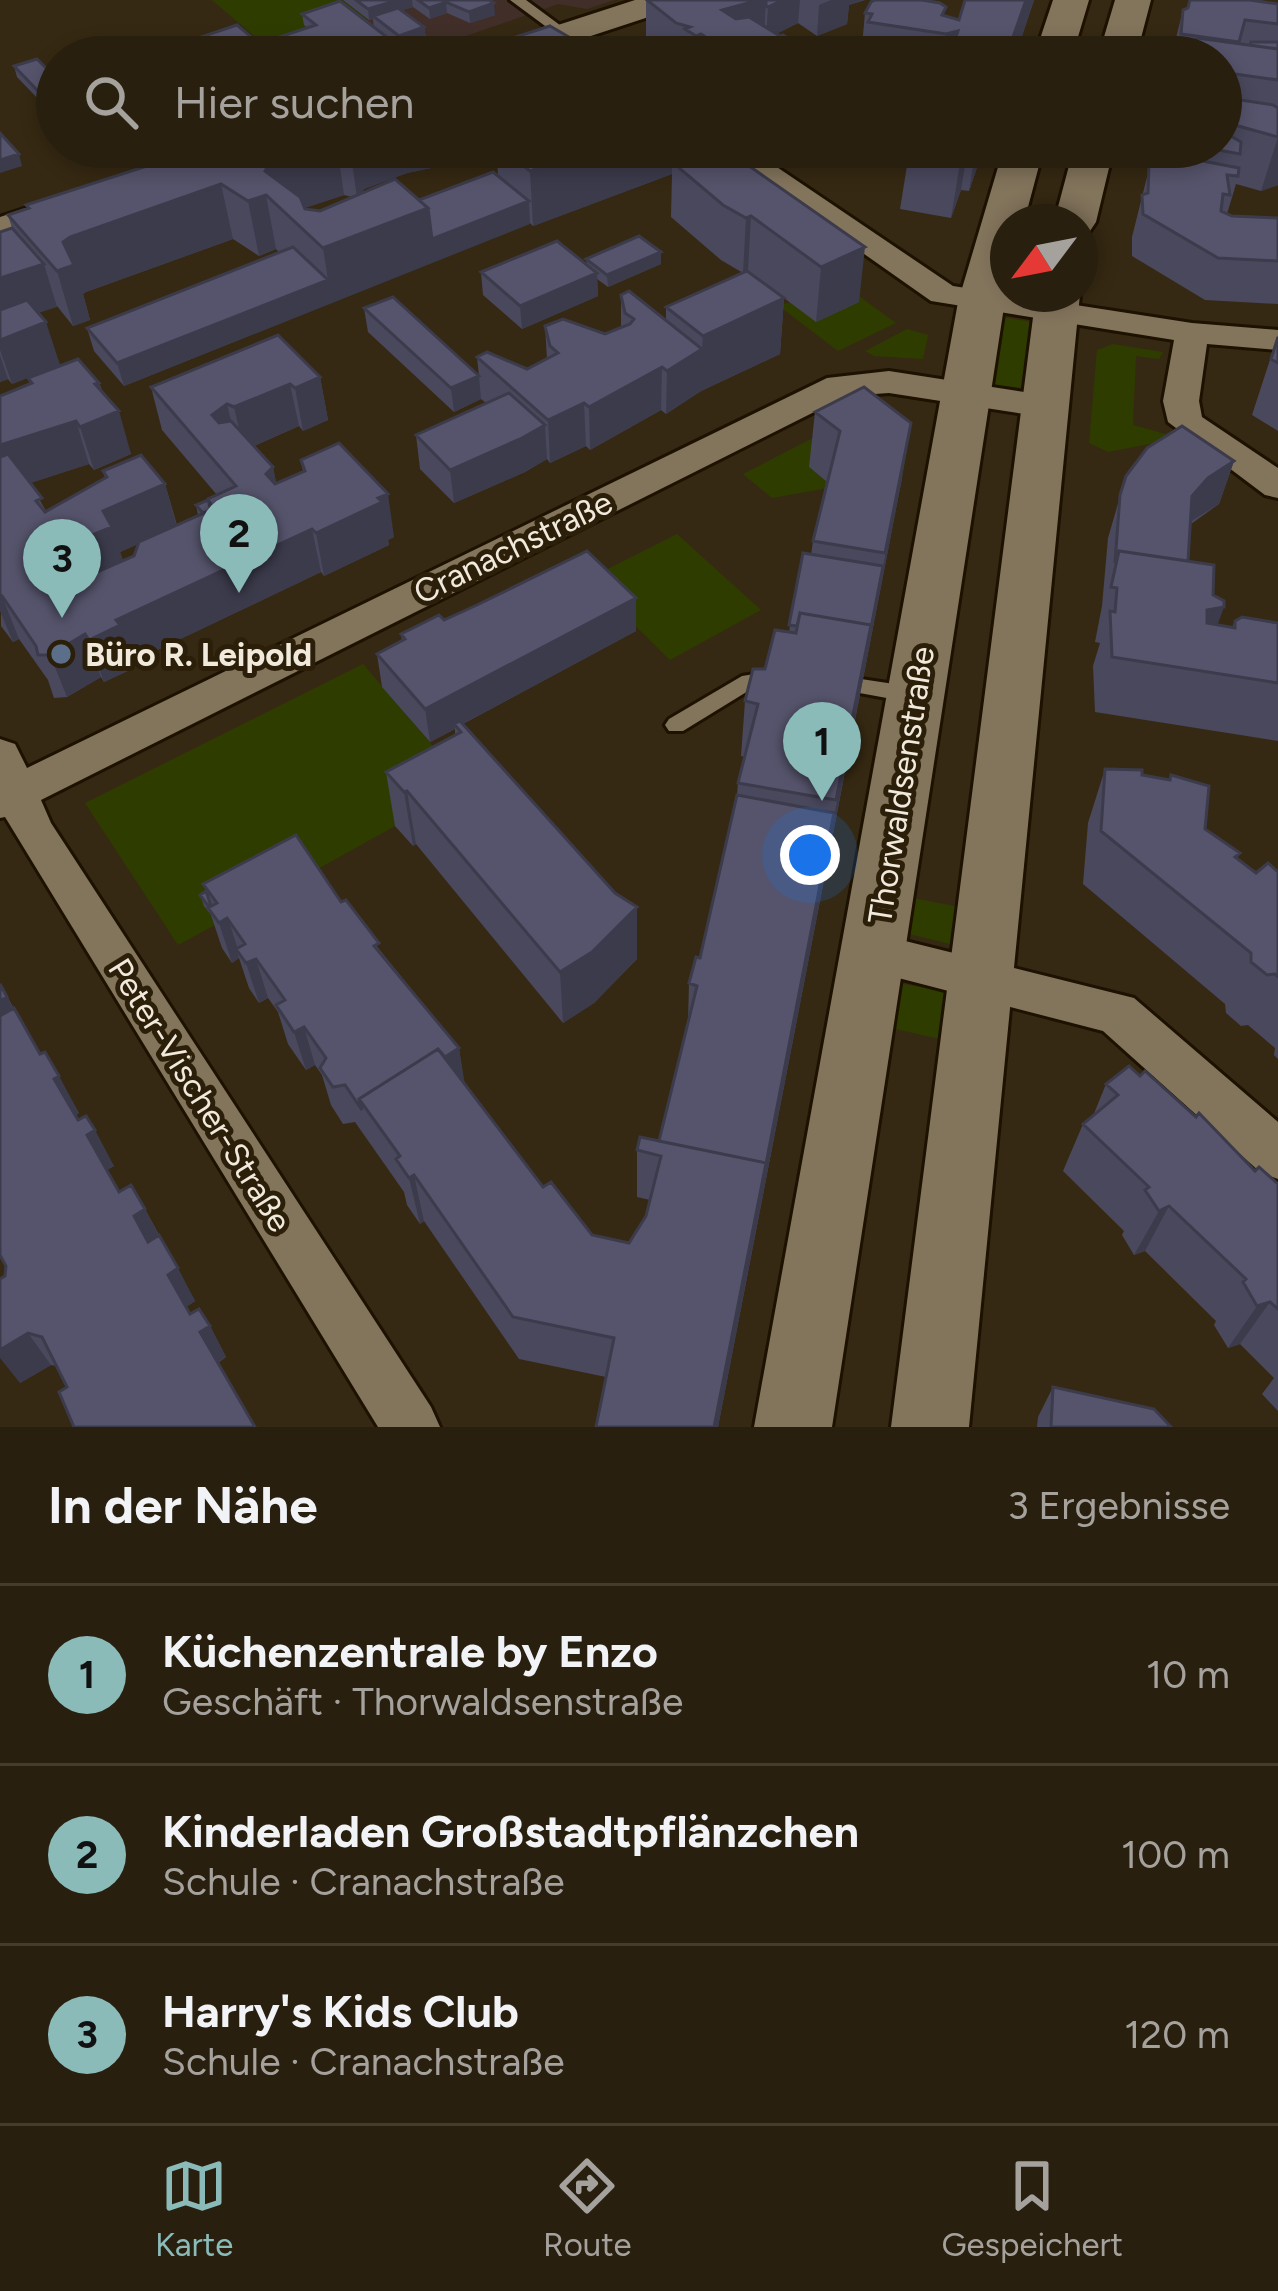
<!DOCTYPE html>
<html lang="de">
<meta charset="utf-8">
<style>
body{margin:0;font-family:Figtree,sans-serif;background:#342c1c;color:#f1f3f6}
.compass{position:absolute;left:990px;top:204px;width:108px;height:108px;border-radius:50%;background:#281f0e;box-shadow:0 6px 18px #0003;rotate:238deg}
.you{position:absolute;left:810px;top:855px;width:42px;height:42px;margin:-30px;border:9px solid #fff;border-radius:50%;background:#1a73e8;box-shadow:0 0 0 18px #1a73e833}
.badge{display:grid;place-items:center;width:78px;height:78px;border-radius:50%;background:#8bbbb9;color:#111;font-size:39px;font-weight:700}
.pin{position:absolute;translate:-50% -99px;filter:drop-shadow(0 3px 6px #0008)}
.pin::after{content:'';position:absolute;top:63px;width:42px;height:36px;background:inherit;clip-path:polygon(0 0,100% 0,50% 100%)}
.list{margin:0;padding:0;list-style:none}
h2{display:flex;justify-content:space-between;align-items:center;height:156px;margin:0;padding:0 48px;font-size:51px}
h2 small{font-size:39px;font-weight:400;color:#a5a29e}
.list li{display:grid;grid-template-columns:78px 1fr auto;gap:36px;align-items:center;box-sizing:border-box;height:180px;padding:0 48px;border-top:3px solid #443d2e}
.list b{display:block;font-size:45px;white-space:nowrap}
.list p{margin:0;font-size:39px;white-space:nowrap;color:#a5a29e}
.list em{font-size:39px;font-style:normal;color:#a5a29e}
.icon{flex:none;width:66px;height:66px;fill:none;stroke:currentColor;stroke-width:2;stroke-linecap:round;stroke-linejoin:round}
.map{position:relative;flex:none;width:1278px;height:1427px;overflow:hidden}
.search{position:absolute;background:#281f0e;box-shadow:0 6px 18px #0003;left:36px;right:36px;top:36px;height:132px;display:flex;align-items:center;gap:30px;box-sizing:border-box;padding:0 42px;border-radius:66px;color:#a5a29e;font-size:45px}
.sheet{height:696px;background:#281f0e}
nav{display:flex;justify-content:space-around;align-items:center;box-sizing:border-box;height:168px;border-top:3px solid #443d2e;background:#281f0e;font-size:33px;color:#a5a29e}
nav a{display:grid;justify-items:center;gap:6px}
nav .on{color:#8bbbb9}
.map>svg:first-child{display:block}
.medical{fill:#412e28}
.green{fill:#2f3c00}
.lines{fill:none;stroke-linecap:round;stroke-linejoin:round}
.service-casing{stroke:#1d1100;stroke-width:6}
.minor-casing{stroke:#1d1100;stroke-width:6}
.tertiary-casing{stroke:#1d1100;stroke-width:6}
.secondary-casing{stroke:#1d1100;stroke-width:6}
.service{fill:#83745c;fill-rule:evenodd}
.minor{fill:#83745c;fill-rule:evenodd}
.tertiary{fill:#83745c;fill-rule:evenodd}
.secondary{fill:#83745c;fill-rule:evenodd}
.wall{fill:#4a485d;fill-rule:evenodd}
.shaded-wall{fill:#3c3b4c}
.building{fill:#56546c;stroke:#3c3b4c;stroke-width:3}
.service-dot{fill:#5c6f8a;stroke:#2b1f09;stroke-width:4.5}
.labels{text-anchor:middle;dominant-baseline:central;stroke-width:10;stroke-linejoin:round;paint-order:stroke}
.street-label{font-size:33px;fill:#f1e9db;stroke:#2b1f09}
.poi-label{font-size:33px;font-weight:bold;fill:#f1e9db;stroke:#2b1f09;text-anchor:start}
</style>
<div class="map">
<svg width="1278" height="1427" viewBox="0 0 1278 1427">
<rect width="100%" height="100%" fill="#362913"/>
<!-- medical -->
<path class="medical" d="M212,0H614L587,9L558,4L406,57H279Z"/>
<!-- green -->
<path class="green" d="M212,0H343L369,20L305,26L318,37L272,51Z
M764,227L896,323L838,351L779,306L790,302Z
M1001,317L1033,322L1027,388L991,385Z
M907,329L928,335L923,359L874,356L865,351Z
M1113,344L1163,352L1159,359L1136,356L1133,425L1180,438L1108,452L1089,443L1097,350Z
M865,411L911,429L902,478L810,468L833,487L772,498L743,474Z
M677,534L761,610L670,660L588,579Z
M363,664L467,786L246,909L233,890L205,905L217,924L178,945L85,803Z
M908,897L964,908L954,945L905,933Z
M897,983L948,991V1041L887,1027Z"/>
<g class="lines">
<!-- service casing -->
<g class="service-casing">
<path id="service" d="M510,0H526L572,34L560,37Z
M774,671L784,679L781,684L753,688L683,731H669L665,725L669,719L742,676Z
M861,679L914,687L924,695L914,703L854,692L851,687Z"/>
</g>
<!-- minor casing -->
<g class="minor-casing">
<path id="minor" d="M712,147H747L953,286L1192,323L1278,330V350L1207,344L1199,401L1202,417L1278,468V498L1265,495L1168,422L1163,401L1174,340L931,301Z
M889,371L1044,395L1056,398L1062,406L1056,414L1044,417L889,393L846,396L41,800L51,823L431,1407L440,1427H378L5,817L0,818V739L15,744L27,768L827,378Z
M873,933L1134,998L1278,1122V1179L1260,1172L1103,1031L856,967L849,953L856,939Z"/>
</g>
<!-- tertiary casing -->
<g class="tertiary-casing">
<path id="tertiary" d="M635,0H684L679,7L527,57H476L481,50Z
M79,191L92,194L98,202L92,210L0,241V217Z"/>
</g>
<!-- secondary casing -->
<g class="secondary-casing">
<path id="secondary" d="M1053,0H1089L1072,57H1034Z
M1115,0H1151L1136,57H1098Z
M1004,147H1044L1024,222H1008V281L832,1427H754L958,302Z
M1074,147H1114L1096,222L1090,231L1080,234V222H1054Z
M1036,294H1080L969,1427H891Z"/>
</g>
<!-- service -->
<use href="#service" class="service"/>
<!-- minor -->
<use href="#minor" class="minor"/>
<!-- tertiary -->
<use href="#tertiary" class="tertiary"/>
<!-- secondary -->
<use href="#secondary" class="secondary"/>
</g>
<!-- wall -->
<path class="wall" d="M343,0H489L495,15L470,23L447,13L430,19L413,7L402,10L424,27L426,38L400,47L374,28L373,19L369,20Z
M646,0H865L849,5L847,24L817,36L798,23L776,34L817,57H668L646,39Z
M1034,0L1015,57H861L865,13L944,16L959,20Z
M1189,0H1250L1278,4V185L1261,191L1236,184L1227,214L1232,216L1278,218V304L1205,300L1132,256V237L1150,165L1152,147H1221V57H1174L1175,42L1183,10L1187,9Z
M302,14L388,38L389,50L368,57H280L272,51L270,40L308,28L304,25Z
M180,44L273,55V57H183Z
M14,66L57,79V100V98L42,103L17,77Z
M84,147H145L100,163Z
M204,147H463L454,151L455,163L407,173L364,189L361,193L419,200L498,175L496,147H679V159L710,147L859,302L816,322L784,298L780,354L701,391L666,414L661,410L590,450L586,446L550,463L547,459L525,472L454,503L420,469L416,435L486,403L481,399L454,412L368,332L364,308L479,376L477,357L527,369L547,359L545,326L605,334L621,327V295L666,320V307L743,273L721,260L671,217L672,174L533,226L530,223L124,386L94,351L87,328L280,253L276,249L259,256L233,239L86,292L83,294L90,320L73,326L57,306L38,313L60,365L12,384L8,379L0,382V232L12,228L8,215L27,209L26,205ZM344,195L352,197L320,211L304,208Z
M910,147H984L969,191L961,190L951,218L900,209Z
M586,259L661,264L608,287L597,279L598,296L522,329L483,295L481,272L587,265Z
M1278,335V431L1252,415Z
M320,377L328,420L303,431L299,426L254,446L273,467L276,484L303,472L301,460L394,537L388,540L389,545L324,576L321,572L132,662L134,668L104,682L101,677L67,697L54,698L48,680L19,639L13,642L1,626L0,396L30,384L28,378L99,383L131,454L94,470L89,464L30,483L46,511L105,478L103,471L165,484L177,525L198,515L196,505L217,495L162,430L151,387ZM138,544L134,556L123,561L120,552Z
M815,412L902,478L718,1427H596L606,1377L519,1359L424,1221L420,1224L407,1205L404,1192L355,1122L343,1124L331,1105L322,1075L315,1065L306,1070L288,1044L278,1012L268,998L259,1003L249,988L239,958L232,963L222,948L211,915L204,906L200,895L206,891L203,884L341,902L459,1048L464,1083L543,1187L592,1235L629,1243L646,1216L650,1200L637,1197V1150L659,1141L688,1022L689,983L700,958L737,795L738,783L745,757L741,756L745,701L789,632L803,553L811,555L813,541L827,482L809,467Z
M1234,461L1219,504L1191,524L1188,561L1213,595L1218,625L1232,627L1235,621L1278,623V741L1095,712L1093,666L1100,643L1095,642L1102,606L1108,538L1126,476Z
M636,598V631L463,724L615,893L637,907V959L594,1003L563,1023L416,844L413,846L395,826L386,772L455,734V729L430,742L382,687L377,654L402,641L401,634L444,620Z
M1105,769L1205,829L1240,853L1237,859L1256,873L1278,872V1059L1274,1055L1275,1048L1248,1025L1241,1026L1226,1013L1225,1004L1083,884L1088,823Z
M0,984L40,1054L79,1113L75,1116L114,1166L107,1170L119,1192L145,1209L195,1301L186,1307L190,1314L210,1326L226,1357L218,1363L67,1387L57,1366L51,1365L20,1383L5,1276Z
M1106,1084L1278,1184V1411L1262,1394L1274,1378L1240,1344L1228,1348L1214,1325L1216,1321L1145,1251L1134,1255L1122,1235L1124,1231L1063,1171L1083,1124L1093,1116Z
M1053,1387L1171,1427H1037L1038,1417Z"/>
<!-- shaded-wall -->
<path class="shaded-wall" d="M398,0H412L413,7L376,18L373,16V19L369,20L368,9Z
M759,0H766L764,38L722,10Z
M783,0H800L798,23L766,39L768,7Z
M831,0H863L849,5L847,24L817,36L819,5Z
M1026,0H1034L1015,57H1006Z
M446,2L447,13L430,19L429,8Z
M494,3L495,15L470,23L469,12Z
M424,27L426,38L400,47L399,36Z
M958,31L954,57H943L946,34Z
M701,34L700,57H695L696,36Z
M388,38L389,50L368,57H333Z
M57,85V98L42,103L38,91Z
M1278,137V185L1261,191Z
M95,147H145L100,163Z
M317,147H337L344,195L287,214L265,171L270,162Z
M350,147H463L454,151L455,163L407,173L364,189L357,198Z
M598,147H679V168L672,162V174L533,226L530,171Z
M966,147H968L961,190L951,218L960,163Z
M976,147H984L969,191Z
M19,154L22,166L0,173V160Z
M221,184L233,239L86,292L83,294L90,320L73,326L57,271L63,242L70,237Z
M266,195L276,249L259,256L248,201Z
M529,201L530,224L124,386L117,363L328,280L323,248L428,208Z
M751,216L748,271L743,273L746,218Z
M865,247L859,302L816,322L821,267Z
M661,252V264L608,287L607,275Z
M44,264L57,307L0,325V278Z
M597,273L598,296L522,329L520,306Z
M784,298L780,354L701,391L666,414L667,371L702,349L703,336Z
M46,322L60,365L12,384L0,350V340Z
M0,355L8,379L0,382Z
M662,367L661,410L590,450L589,407Z
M479,376L481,399L454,412L451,388Z
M320,377L328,420L303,431L295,388Z
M99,383L109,415L119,411L131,454L94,470L80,427L95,384Z
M290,384L299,426L244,450L234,407Z
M584,403L586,446L550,463L548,420Z
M227,404L237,446L212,415Z
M76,421L89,464L9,490L0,466V445Z
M911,423L902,478L760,1210L764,1174Z
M545,425L547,459L525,472L454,503L450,470Z
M1234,461L1219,504L1193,520L1178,539L1192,496L1208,478Z
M273,467L282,510L266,474Z
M165,484L177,527L120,552L126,569L95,583L76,547L103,511Z
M388,494L394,537L388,540L389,545L324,576L316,533Z
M312,529L321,572L132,662L134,668L104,682L89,640L116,620Z
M2,596L19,639L13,642L0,611V597Z
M636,598V631L457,727L454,724L455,729L430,742L425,709Z
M1224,607L1204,662L1207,610Z
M85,634L101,677L67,697L50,655Z
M407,791L416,844L413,846L404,792Z
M637,907V959L594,1003L563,1023L560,972Z
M228,918L239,953L236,949L239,958L232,963L219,923Z
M256,959L268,998L259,1003L246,963Z
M7,997L34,1047L0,1066V1001Z
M304,1027L315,1065L306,1070L294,1032Z
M459,1048L465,1086L366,1108Z
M59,1076L79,1113L74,1116L54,1079Z
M95,1130L114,1166L106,1171L87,1135Z
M766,1163L760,1210L718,1427H714Z
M414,1175L424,1221L420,1224L409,1178Z
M1169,1206L1145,1251L1134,1255L1159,1211Z
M145,1209L163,1244L152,1251L134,1216Z
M178,1268L195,1301L185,1308L168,1275Z
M1270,1302L1240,1344L1228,1348L1257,1306Z
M210,1326L226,1357L216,1363L200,1332Z
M28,1333L51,1365L20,1383L0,1358V1350Z"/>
<!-- building -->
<path class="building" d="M356,0H398L368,9Z
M418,0H489L494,3L469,12L446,2L429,8Z
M647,0H759L722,10L736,19L749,17L780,36L744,50V57H736L701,34L696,36L685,29L690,27L676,23Z
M766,0H783L768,7L766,6Z
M875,0H922L940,3L946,7L942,15L959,20L965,0H1026L1006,57H949L958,31L946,34L868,22L872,14L865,13L871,2Z
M1190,0H1250L1278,4V24L1245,20L1239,42L1181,34L1183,10L1188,8Z
M340,1L388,38L333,57H292L270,40L316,25L302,14Z
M398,8L424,27L399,36L373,16Z
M237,25L273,55L267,57H194L180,44Z
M550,26L603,57H453Z
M783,35L817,57H756L744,50Z
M1197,38L1278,49V80L1221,72V57H1193Z
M1251,42H1278V49L1250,45Z
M37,59L57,79V85L38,91L14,66Z
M1221,97L1273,105L1278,108V137L1231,124L1229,135L1241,142L1240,154L1202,147H1221Z
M0,133L19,154L0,160Z
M204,147H317L270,162L265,171L300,197L305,209L320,211L395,179L428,208L323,248L266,195L248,201L221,184L70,237L63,242L74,265L57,271L8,215L29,208L26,205L169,159L187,148L193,151Z
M499,147H598L530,171Z
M710,147H722L865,247L821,267L751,216L746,218L723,205L672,162Z
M910,147H966L960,163L908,154Z
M1156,152L1239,168L1238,176L1227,175L1230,195L1223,194L1221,211L1232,216L1278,218V261L1218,258L1143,214L1142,195L1148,193L1149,165L1154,164Z
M493,172L529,201L432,239L428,208L419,200Z
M12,228L44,264L0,278V232Z
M639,236L661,252L607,275L586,259Z
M557,241L597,273L520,306L481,272Z
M293,247L328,280L117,363L87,328Z
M747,271L784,298L703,336L666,307Z
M629,291L702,349L667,371L662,367L589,407L584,403L548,420L477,357L487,352L527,369L558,353L550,346L545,326L563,319L605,334L630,324L634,319L625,313L621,295Z
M393,297L479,376L451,388L364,308Z
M27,300L46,322L0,340V310Z
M278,335L320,377L295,388L290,384L234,407L227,404L212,415L219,423L231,421L273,467L266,474L275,484L305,471L301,460L339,443L388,494L378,498L382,502L316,533L312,529L116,620L120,625L89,640L85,634L50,655H38L36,646L2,596L0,597V457L8,454L42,498L36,501L45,512L107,477L103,471L141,455L165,484L103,511L112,527L80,540L76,547L90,575L134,556L139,542L213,509L208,499L236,486L151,387Z
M1278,337V363L1271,359Z
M78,359L99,383L95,384L119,411L80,427L76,421L0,445V396L32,383L28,378Z
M864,387L911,423L885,553L813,541L840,431L815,412Z
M509,393L545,425L522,438L450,470L416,435Z
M1182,426L1234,461L1208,478L1192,496L1188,561L1119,551L1115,563L1120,495L1126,476L1147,448Z
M208,500L211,510L203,513L196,505Z
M587,551L636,598L425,709L377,654L405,639L401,634L439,615L444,620L477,605Z
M1119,551L1214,565L1213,595L1224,601V607L1207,610V623L1235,628V621L1242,617L1278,623V683L1112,657L1110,611L1115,612L1117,588L1111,587Z
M803,553L883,566L869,638L871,625L800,613L797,626L789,625Z
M800,613L871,625L836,800L738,783L758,704L745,701L753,669H765L775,630L796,633Z
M460,721L615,893L637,907L592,952L560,972L407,791L404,792L386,772L461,732L454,724Z
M1105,769L1142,770V775L1170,780L1171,775L1209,786L1205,829L1240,853L1235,857L1256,873L1268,863L1278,872V977L1275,974L1267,975L1251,962V953L1101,831Z
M737,795L834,813L764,1174L766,1163L659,1141L697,986L689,983L696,957L700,958Z
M296,835L341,902L346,900L379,943L374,946L459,1048L445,1057L438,1049L359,1099L362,1110L345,1085L333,1087L320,1068L326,1058L304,1027L294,1032L276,1005L285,1000L256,959L246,963L236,949L245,944L227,918L219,923L208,908L217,903L203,884Z
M206,891L211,906L209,907L200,895Z
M0,984L7,997L0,1001Z
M14,1008L40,1054L45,1052L59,1076L54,1079L78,1120L86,1116L95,1130L87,1135L119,1192L131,1185L145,1209L134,1216L148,1242L159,1235L178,1268L168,1275L190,1314L199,1309L210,1326L200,1332L255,1427H74L59,1392L67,1387L42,1337L28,1333L0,1350V1279L5,1276L6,1266L0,1255V1016Z
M438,1049L543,1187L551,1182L592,1235L629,1243L646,1216L661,1156L637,1150L640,1137L766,1163L714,1427H596L614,1338L513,1317L414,1175L409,1178L396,1159L400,1156L359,1099Z
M1129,1066L1140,1076L1145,1071L1196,1117L1199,1113L1255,1171L1259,1167L1278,1184V1309L1270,1302L1257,1306L1243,1282L1246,1279L1169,1206L1159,1211L1145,1190L1149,1187L1083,1124L1118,1095L1106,1084Z
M1053,1387L1154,1409L1171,1427H1051Z"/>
<!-- markers -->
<circle class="service-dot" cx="61" cy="654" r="12"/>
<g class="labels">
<!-- street labels -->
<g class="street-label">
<text transform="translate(513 547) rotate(-26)">Cranachstraße</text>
<text transform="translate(901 785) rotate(-81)">Thorwaldsenstraße</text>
<text transform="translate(200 1095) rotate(58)">Peter-Vischer-Straße</text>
</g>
<!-- poi labels -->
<g class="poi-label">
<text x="85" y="654">Büro R. Leipold</text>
</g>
</g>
</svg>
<svg class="compass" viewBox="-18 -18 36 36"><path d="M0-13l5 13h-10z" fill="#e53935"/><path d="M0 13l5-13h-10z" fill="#a5a29e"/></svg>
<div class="you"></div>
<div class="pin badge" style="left:822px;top:801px">1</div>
<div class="pin badge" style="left:239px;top:593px">2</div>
<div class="pin badge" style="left:62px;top:618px">3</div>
<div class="search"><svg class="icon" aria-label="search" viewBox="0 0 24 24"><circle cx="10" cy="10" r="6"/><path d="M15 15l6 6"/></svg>Hier suchen</div>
</div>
<section class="sheet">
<h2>In der Nähe<small>3 Ergebnisse</small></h2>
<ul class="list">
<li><span class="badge">1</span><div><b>Küchenzentrale by Enzo</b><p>Geschäft · Thorwaldsenstraße</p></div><em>10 m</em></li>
<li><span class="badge">2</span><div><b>Kinderladen Großstadtpflänzchen</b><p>Schule · Cranachstraße</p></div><em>100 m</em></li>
<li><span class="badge">3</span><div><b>Harry's Kids Club</b><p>Schule · Cranachstraße</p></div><em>120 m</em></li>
</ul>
</section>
<nav>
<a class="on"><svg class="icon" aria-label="map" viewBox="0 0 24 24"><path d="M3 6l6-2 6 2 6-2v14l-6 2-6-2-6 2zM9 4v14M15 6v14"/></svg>Karte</a>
<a><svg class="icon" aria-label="directions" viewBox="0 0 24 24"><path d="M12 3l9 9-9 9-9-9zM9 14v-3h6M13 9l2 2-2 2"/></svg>Route</a>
<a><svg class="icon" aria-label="saved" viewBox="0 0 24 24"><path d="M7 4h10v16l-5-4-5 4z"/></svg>Gespeichert</a>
</nav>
